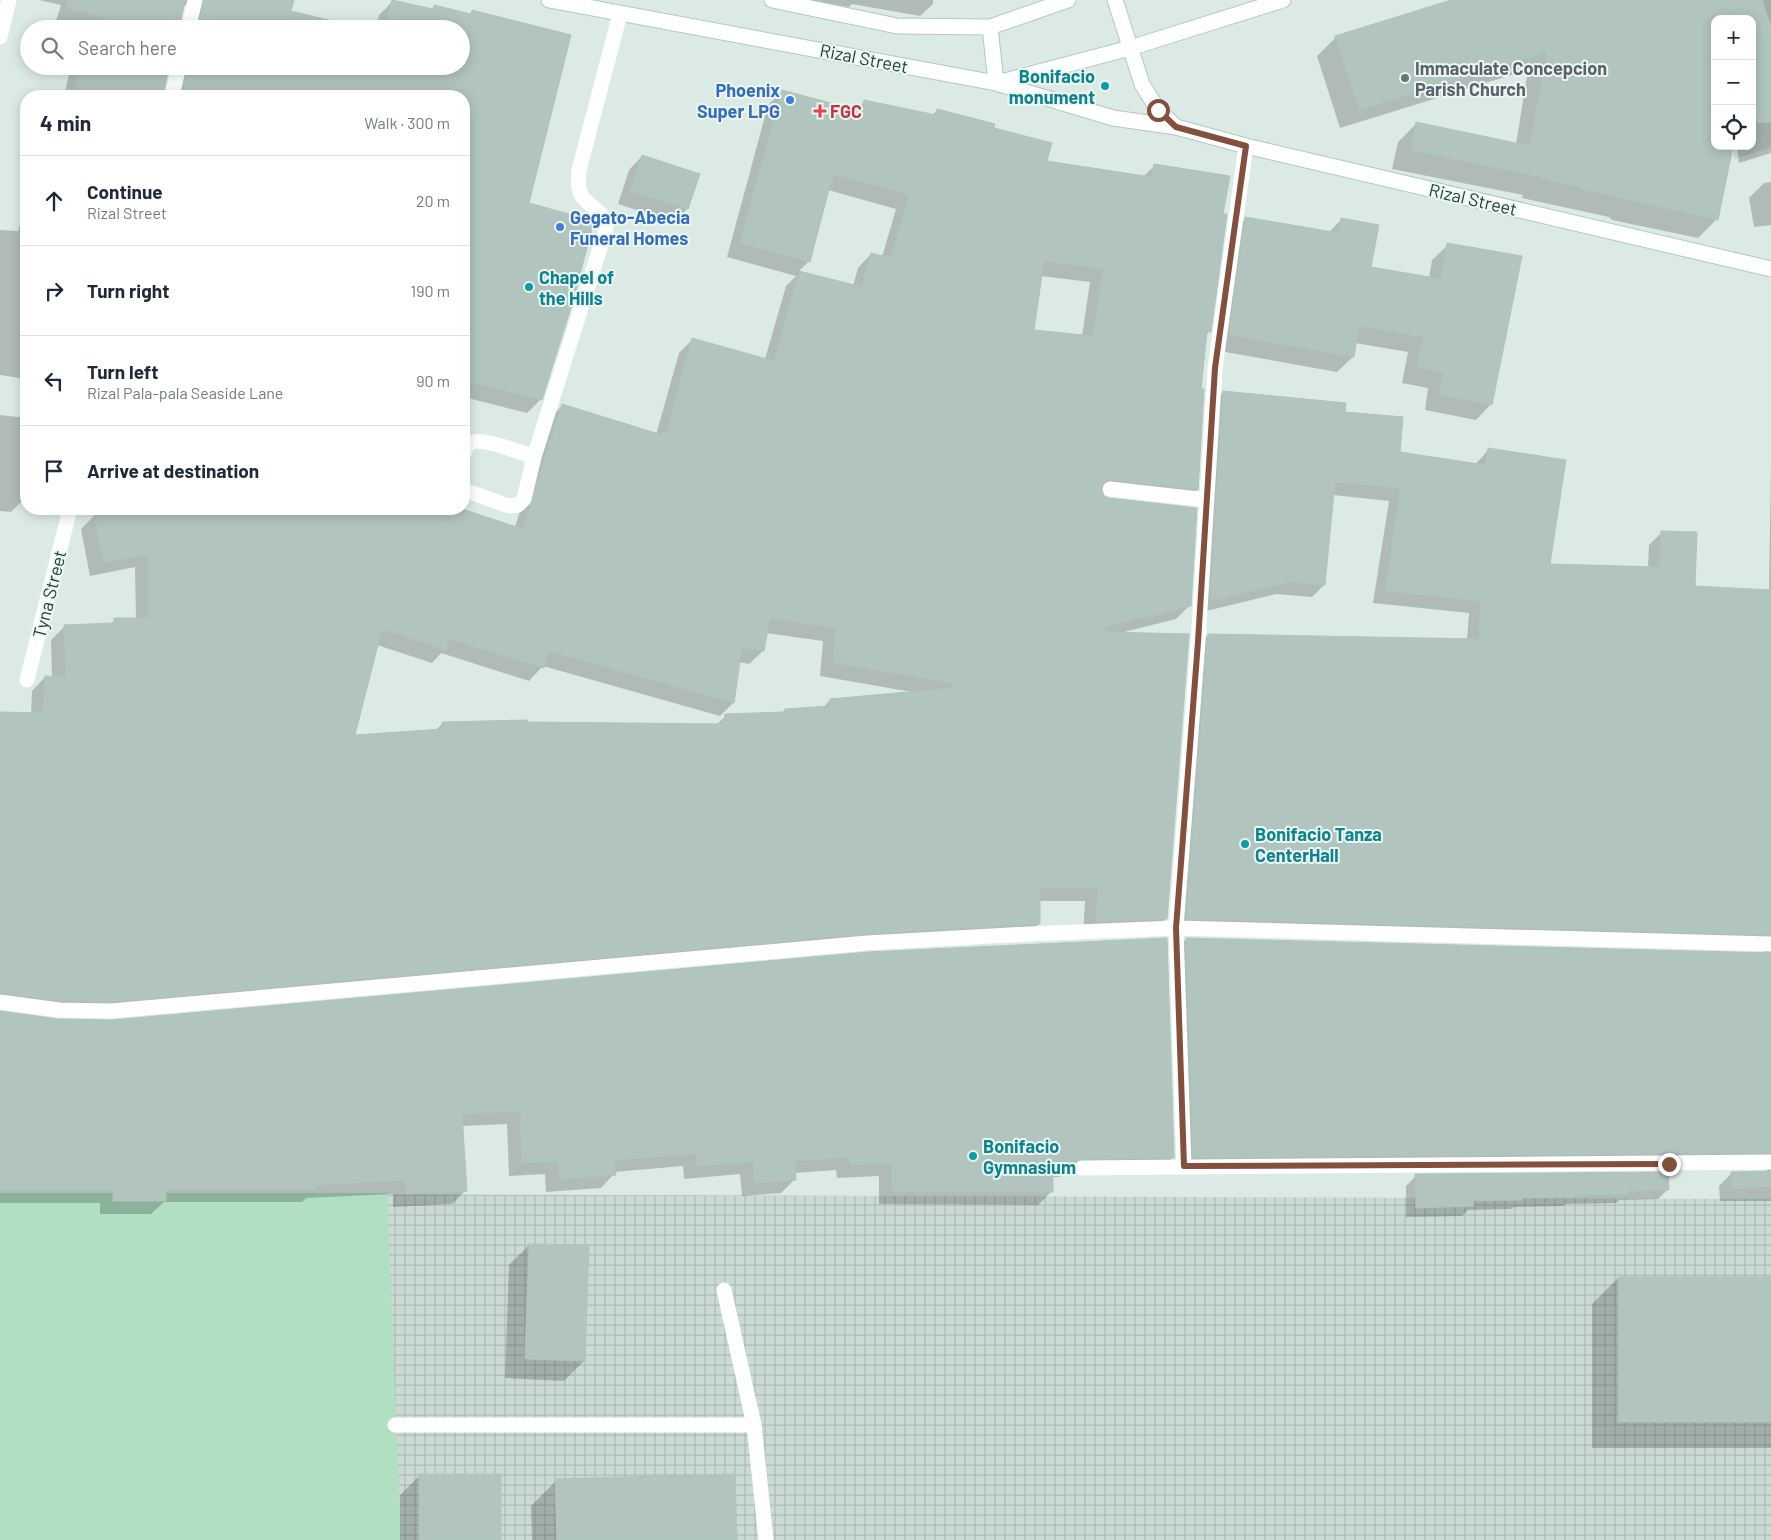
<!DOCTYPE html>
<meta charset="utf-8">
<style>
body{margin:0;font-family:Barlow,sans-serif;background:#f6f6f7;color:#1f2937}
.controls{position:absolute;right:15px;top:15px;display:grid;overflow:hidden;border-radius:10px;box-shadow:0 2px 12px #0003}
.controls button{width:45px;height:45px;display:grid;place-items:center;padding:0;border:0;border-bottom:1px solid #e0e1e3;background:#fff;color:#1f2937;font:25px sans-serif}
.stop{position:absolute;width:15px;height:15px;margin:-11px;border:4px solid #84503d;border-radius:50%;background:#fff}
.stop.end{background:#84503d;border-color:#fff;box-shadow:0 1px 5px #0008}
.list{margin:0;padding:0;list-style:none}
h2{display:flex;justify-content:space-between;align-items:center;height:65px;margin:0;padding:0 20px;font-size:21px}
h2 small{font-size:16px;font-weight:400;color:#747a83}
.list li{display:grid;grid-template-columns:32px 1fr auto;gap:15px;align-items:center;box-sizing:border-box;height:90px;padding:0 20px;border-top:1px solid #e0e1e3}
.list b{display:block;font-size:19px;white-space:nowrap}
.list p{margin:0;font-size:16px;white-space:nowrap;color:#747a83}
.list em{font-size:16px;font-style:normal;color:#747a83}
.icon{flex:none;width:28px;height:28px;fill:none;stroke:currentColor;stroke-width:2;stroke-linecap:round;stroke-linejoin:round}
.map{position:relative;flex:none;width:1771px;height:1540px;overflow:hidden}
.search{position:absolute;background:#fff;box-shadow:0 2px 12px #0003;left:20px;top:20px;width:450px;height:55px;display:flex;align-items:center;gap:12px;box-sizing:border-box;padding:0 18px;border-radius:28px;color:#747a83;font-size:19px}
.panel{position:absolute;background:#fff;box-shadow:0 2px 12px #0003;left:20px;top:90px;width:450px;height:425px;border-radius:20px}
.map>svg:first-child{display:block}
.built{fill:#cadad4}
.industrial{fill:url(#industrial-grid)}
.green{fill:#b1dfc1}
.shadow{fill:#0003;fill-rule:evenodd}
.building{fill:#b1c5be;stroke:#aec4bd;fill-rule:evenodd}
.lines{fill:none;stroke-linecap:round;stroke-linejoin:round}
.secondary-casing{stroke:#aecbc3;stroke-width:17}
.service{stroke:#fff;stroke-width:15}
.minor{stroke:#fff;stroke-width:15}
.secondary{stroke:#fff;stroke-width:15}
.route{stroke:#84503d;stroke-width:6}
.worship-dot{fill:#6b7280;stroke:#ecf7f2;stroke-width:2}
.culture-dot{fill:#0f9aa8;stroke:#ecf7f2;stroke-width:2}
.shop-dot{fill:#3f7fe0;stroke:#ecf7f2;stroke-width:2}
.health-dot{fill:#e0444e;stroke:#ecf7f2;stroke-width:2}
.labels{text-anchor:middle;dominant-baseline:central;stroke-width:4;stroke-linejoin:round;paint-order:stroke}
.street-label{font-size:18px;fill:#1c3b35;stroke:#ecf7f2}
.worship-label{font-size:18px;font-weight:bold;fill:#5b616d;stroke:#ecf7f2;text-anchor:start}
.culture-label{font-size:18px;font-weight:bold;fill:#0d838f;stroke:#ecf7f2;text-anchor:start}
.shop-label{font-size:18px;font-weight:bold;fill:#366cbe;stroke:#ecf7f2;text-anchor:end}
.health-label{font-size:18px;font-weight:bold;fill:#be3a42;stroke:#ecf7f2;text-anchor:start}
</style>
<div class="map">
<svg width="1771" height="1540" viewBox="0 0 1771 1540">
<defs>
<pattern id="industrial-grid" width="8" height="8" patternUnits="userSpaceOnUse" patternTransform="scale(1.25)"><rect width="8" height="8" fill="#cadad4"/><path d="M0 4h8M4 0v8" fill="none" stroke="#adbcb7"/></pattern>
</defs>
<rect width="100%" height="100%" fill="#dceae5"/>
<!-- built -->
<path class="built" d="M1686,0H1771V147L1735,159L1731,146H1752V19Z"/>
<!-- industrial -->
<path class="industrial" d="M0,1193L1771,1199V1540H0Z"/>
<!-- green -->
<path class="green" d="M0,1193H387L401,1540H0Z"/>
<!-- shadow -->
<path class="shadow" d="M39,0H293L290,12L361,29H188V7L183,5L178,29H79L56,21L61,5Z
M805,0H933V4L920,16L852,4L849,7Z
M1455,0H1771V153L1739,163L1737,146H1752V19H1715L1717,219L1698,238L1612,220L1609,217L1522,198L1523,195L1392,169L1398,142L1417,123L1516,144L1528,70L1340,128L1317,56L1336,37Z
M393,1L431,10L434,7L469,15L473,11L527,204L541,399L527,413L464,397V96H172V73L168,70L162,96H64L71,66H461V29H376L379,15Z
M782,92L855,111L865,101L932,115L938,110L992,129L1045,162L1143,177L1154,166L1222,215L1209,332L1205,336L1200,390L1197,489L1183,503L1101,493L1190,605L1176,619L1120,633L1166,918L1152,932L1083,935L1085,901H1039V924L1025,937L96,1015L0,1008V713L31,714L32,691L45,677L52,678L51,640L65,626L109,625L115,620H136L135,567L90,576L81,529L94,516L130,509H458L515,527L549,419L562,406L656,435L679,353L693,339L765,359L786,286L796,276L727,257L768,105ZM828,190L896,209L882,257L871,254L858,268L853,286L798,272L808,262ZM1041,276L1090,282L1082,336L1033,331ZM766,633L823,641L820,676L912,692L830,700L823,708L785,710L782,713L726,716L716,725L443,723L436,730L354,736L377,645L432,663L441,653L529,681L543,666L720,716L733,703L739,662L749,664L763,651Z
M642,156L687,209L674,222L618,204L629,170Z
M1771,182V225L1754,227L1749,198L1764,183Z
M26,204V379L0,375V230L18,231Z
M1246,219L1329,232L1342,219L1370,268L1429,278L1432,260L1448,245L1491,404L1476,420L1425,410L1428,388L1402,383L1408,352L1355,343L1353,357L1337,372L1214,350L1230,234Z
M1223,392L1343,413L1398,453L1475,465L1489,449L1548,565L1648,568L1649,545L1662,532L1694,587L1769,591L1771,465V1201H1720L1719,1186L1732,1173L1767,1172V1169L1181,1170L1174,951L1186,939L1767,955L1758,947L1174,931L1196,648L1208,635L1467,640L1469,613L1373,603L1389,501L1333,495L1324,585L1312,597L1276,594L1198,613L1211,405Z
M0,415L26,418L24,499L11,512L0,511Z
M0,1013L1173,1157L1160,1171L1067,1172L1059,1177H1052L1051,1192L1038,1205L879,1204V1176L837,1178L836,1170L794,1173L795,1179L781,1193L742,1196L740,1174L684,1179L683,1166L614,1172V1174L601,1188L546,1192L545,1174L509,1176L507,1124L462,1126L466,1190L452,1204L393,1207V1194L306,1198L302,1202H164L151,1214H100V1203H0Z
M1416,1176L1668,1189L1658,1199L1619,1200L1616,1203L1565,1204L1563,1206L1514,1207L1511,1209L1468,1210L1462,1216L1406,1217V1186Z
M529,1245L584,1361L564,1381L505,1378L509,1265Z
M1618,1278H1771V1448H1592V1304Z
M420,1475L499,1540H400V1495Z
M556,1481L736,1540H532L531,1506Z"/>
<!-- building -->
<path class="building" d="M68,0H185L179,29H138L67,7Z
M204,0H294L291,11L366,29H198Z
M392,0L433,9L434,5L471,14L472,10L571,35L529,203L594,221L573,301L542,400L464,380V96H182L188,66H461V29H385Z
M1451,0H1762L1771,27V122L1755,123L1752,108V19H1715V146H1733L1718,220L1581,189V187L1541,179V177L1411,150L1416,122L1530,146L1547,52L1359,110L1335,36Z
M80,66H169L163,96H74Z
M782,90L861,111L864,100L936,115L937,109L995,124L994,128L1052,143L1047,161L1151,177L1154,164L1230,176L1223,214H1227L1211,332L1207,331L1201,389H1204L1198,490L1111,480L1103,483L1101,488L1104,496L1109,498L1197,508L1191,606L1105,627V632L1189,634L1167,919L1096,922L1098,888H1040V924L866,934L111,1002L60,1001L0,993V712L43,713L45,676L66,677L64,625L114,623V618H149L148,554L104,563L94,515L124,509H462L523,529L562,404L662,435V433L666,434L692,338L774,361L799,271L862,287L871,253L891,258L909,195L833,174L810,262L740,243ZM1044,261L1103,269L1093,336L1034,330ZM770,618L836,628L833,663L952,683V688L830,699L829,706L785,709L784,712L725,714L723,724L527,722V720L442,722L443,729L355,735L382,629L446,650L450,639L544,668L549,651L734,703L742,648L764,651Z
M642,155L700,174L688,209L630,191Z
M1245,217L1339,233L1341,218L1379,225L1371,267L1441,279L1447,243L1522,256L1492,405L1440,395L1443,372L1417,368L1423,337L1359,326L1354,357L1229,335Z
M1223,391L1346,403L1345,412L1403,417L1400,452L1485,465L1488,448L1566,460L1550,564L1660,567L1661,531L1697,532L1695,586L1771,590V935L1186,919L1208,634L1479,639L1481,601L1385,591L1401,488L1335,482L1325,585L1289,582L1210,601Z
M1167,938L1174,1158L1082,1159L1074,1164H1053V1192L892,1191V1163L850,1165L849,1157L795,1161L796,1180L755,1183L753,1162L697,1166L696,1154L614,1160L616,1175L560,1179L558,1161L522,1163L520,1111L462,1114L467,1191L406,1194V1180L316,1185V1189H166V1201H113V1190H0V1011L58,1019L112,1020L868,952Z
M1186,938L1771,953V1153L1193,1158Z
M1771,1171V1186L1732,1189L1731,1172Z
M1668,1172L1669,1190L1627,1191V1194L1574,1195V1197L1522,1198V1200L1473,1201L1474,1206L1416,1208L1415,1174Z
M529,1244L589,1245L585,1361L525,1359Z
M1618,1277H1771V1422H1618Z
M419,1474H501V1540H419Z
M735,1474L737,1540H557L555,1479Z"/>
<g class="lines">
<!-- secondary casing -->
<g class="secondary-casing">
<path id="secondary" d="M549,0L996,83L1113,118L1176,127L1246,146L1771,269
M772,0L897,26L990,27L1068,0
M1115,0L1142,84L1158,110L1176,127
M990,27L996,83
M997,83L1130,48L1283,0"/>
</g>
<!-- service -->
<path class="service" d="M188,29L195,0
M0,37L9,0
M172,96L179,66
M464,453C466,448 467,444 473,442C485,438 522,453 534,457
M464,490L509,506L518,505L524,499L534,457L606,229V221C590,197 575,206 579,170L620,14
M27,680L70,509
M724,1290L754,1425L766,1540
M395,1425H754"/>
<!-- minor -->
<path class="minor" d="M1110,489L1207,500
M0,1002L59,1010L111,1011L867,943L1028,934L1176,928L1771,944
M1184,1166L1176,928L1198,642L1215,368L1246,146
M1082,1168L1771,1162"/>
<!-- secondary -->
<use href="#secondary" class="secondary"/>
</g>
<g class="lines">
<!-- route -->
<path class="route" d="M1158,110L1176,127L1246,146L1215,368L1198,642L1176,928L1184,1166L1669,1164"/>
</g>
<!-- markers -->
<circle class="worship-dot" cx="1405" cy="78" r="5"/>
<g class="culture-dot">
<circle cx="1105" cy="86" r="5"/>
<circle cx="529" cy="287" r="5"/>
<circle cx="1245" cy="844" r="5"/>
<circle cx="973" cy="1156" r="5"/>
</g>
<g class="shop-dot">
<circle cx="790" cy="100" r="5"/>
<circle cx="560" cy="227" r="5"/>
</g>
<path class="health-dot" d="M817.5 103.5h5v5h5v5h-5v5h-5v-5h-5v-5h5z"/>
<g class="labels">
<!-- street labels -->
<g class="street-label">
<text transform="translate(864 58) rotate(11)">Rizal Street</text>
<text transform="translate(1473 199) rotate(13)">Rizal Street</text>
<text transform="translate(49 594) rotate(-76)">Tyna Street</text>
</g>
<!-- worship labels -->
<g class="worship-label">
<text x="1415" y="68">Immaculate Concepcion<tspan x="1415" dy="21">Parish Church</tspan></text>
</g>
<!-- culture labels -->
<g class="culture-label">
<text x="1095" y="76" text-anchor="end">Bonifacio<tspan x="1095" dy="21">monument</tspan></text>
<text x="539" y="277">Chapel of<tspan x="539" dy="21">the Hills</tspan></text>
<text x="1255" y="834">Bonifacio Tanza<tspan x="1255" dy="21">CenterHall</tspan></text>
<text x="983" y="1146">Bonifacio<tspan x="983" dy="21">Gymnasium</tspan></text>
</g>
<!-- shop labels -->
<g class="shop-label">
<text x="780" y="90">Phoenix<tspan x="780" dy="21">Super LPG</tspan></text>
<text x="570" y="217" text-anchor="start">Gegato-Abecia<tspan x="570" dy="21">Funeral Homes</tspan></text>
</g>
<!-- health labels -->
<g class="health-label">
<text x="830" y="111">FGC</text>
</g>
</g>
</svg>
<div class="controls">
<button>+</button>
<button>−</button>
<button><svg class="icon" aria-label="locate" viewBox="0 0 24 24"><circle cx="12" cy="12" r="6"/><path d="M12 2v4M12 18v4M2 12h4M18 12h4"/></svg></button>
</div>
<div class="stop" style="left:1158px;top:110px"></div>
<div class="stop end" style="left:1669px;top:1164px"></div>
<div class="search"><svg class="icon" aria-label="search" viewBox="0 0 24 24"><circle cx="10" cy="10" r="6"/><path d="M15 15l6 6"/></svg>Search here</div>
<section class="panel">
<h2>4 min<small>Walk · 300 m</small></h2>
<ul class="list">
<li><svg class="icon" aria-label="ahead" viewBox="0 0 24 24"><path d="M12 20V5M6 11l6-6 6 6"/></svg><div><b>Continue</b><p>Rizal Street</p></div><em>20 m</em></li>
<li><svg class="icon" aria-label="right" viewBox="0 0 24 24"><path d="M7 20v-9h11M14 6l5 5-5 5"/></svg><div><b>Turn right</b></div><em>190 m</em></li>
<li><svg class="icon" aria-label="left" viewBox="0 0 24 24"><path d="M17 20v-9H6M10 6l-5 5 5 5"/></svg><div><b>Turn left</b><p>Rizal Pala-pala Seaside Lane</p></div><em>90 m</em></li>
<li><svg class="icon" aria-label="arrive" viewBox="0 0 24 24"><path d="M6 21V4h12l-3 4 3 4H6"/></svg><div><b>Arrive at destination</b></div></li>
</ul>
</section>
</div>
